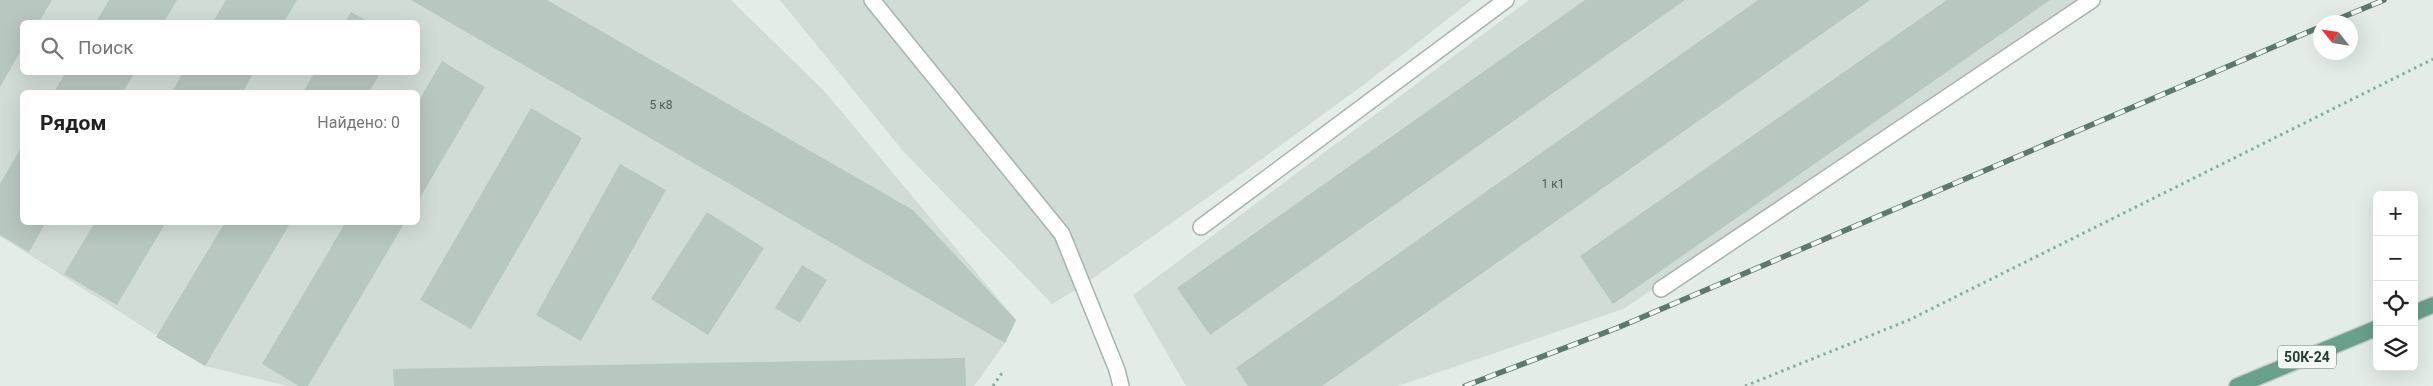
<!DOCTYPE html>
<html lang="ru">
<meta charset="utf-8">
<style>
body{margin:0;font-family:Roboto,sans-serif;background:#f2f2f2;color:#222}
.controls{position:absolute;right:15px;bottom:15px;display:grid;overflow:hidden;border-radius:8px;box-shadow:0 5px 20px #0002}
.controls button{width:45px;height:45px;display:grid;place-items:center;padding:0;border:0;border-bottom:1px solid #e0e0e0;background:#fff;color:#222;font:25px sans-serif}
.compass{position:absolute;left:2313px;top:15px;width:45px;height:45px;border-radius:50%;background:#fff;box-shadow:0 5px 20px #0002;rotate:300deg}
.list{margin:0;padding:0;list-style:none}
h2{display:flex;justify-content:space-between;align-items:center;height:65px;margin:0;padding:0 20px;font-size:21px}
h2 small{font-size:16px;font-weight:400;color:#767676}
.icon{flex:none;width:28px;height:28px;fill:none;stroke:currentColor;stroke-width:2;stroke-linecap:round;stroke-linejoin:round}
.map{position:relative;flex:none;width:2433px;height:386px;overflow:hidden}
.search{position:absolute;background:#fff;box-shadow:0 5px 20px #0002;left:20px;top:20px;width:400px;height:55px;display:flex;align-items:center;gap:12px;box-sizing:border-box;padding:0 18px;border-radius:8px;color:#767676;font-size:19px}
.panel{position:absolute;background:#fff;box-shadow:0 5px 20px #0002;left:20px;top:90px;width:400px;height:135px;border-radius:8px}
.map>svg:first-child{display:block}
.built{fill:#d1dcd6;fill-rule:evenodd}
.building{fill:#b8c7c0}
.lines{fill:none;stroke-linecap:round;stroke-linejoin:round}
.service-casing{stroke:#a6b4ad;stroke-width:18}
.primary-casing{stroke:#c1c9c6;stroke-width:18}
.path{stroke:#85ae9d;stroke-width:3;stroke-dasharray:2.5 4;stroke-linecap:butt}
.service{stroke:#fff;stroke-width:15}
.primary{stroke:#69a08c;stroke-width:15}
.rail-casing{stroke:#5e786e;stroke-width:5.5}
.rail{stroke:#f3f9f5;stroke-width:4;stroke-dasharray:11;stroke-linecap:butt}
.labels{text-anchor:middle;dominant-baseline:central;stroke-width:4;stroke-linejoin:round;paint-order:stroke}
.number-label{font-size:12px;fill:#486056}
.shield{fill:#f3f9f5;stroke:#61756d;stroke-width:1}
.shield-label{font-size:14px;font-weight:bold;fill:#233d33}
</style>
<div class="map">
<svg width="2433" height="386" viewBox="0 0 2433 386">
<rect width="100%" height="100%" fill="#e3ece7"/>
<!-- built -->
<path class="built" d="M0,0H731L825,92L1016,320L1005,343L974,386H288L205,366L0,236ZM22,22H418V72H22ZM22,92H418V222H22Z
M780,0H1472L1366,83L1255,164L1082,286L1052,304L903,151Z
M1529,0H2089L1623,309L1398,386H1186L1133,295Z"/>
<!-- building -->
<path class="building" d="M0,0H52L39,22H22V49L0,87Z
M109,0H177L164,22H96Z
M226,0H297L284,22H213Z
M411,0H547L913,210L1016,320L1005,343Z
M1585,0H1685L1210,335L1177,288Z
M1758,0H1870L1322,386H1248L1236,368Z
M1947,0H2050L1613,304L1580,256Z
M351,12L369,22H345Z
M442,61L485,87L418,201V102Z
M66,72H135L123,92H54Z
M183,72H254L243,92H172Z
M315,72H381L369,92H303Z
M531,108L582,138L471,329L420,300Z
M22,146V222H46L29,252L0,235V184Z
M620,164L666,190L581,341L536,315Z
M707,212L764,248L708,335L651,299Z
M95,222H166L117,305L64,274Z
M225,222H291L205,366L156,337Z
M346,222H405L308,386H299L262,364Z
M802,265L827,280L800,323L775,308Z
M965,358L966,386H394L393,369Z"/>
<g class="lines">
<!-- service casing -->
<g class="service-casing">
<path id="service" d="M872,0L1062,234L1117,370L1121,386
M1201,227L1506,0
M1661,289L2092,0"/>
</g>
<!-- primary casing -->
<g class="primary-casing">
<path id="primary" d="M2414,313L2433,305
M2237,386L2377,328"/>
</g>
<!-- path -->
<path class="path" d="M993,386L1004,370
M1745,386L1909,320L2433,59"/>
<!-- service -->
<use href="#service" class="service"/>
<!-- primary -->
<use href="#primary" class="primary"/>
<!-- rail casing -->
<g class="rail-casing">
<path id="rail" d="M2331,22L2384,0
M1465,386L1617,328L2320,27"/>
</g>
<!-- rail -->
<use href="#rail" class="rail"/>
</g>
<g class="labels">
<!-- number labels -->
<g class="number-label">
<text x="661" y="105">5 к8</text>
<text x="1553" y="184">1 к1</text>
</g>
<!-- shield labels -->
<rect class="shield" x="2278" y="345.5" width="58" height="23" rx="4"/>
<g class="shield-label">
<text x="2307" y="357">50К-24</text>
</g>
</g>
</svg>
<div class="controls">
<button>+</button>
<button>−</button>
<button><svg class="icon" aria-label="locate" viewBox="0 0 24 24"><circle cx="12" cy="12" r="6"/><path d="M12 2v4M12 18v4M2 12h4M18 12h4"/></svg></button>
<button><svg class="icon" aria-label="layers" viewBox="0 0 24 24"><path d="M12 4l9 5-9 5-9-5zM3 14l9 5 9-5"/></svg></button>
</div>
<svg class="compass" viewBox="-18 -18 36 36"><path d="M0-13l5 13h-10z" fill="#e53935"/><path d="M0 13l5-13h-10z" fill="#767676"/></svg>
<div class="search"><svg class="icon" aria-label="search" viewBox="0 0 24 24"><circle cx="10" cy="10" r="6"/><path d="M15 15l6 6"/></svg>Поиск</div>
<section class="panel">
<h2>Рядом<small>Найдено: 0</small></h2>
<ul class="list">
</ul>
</section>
</div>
